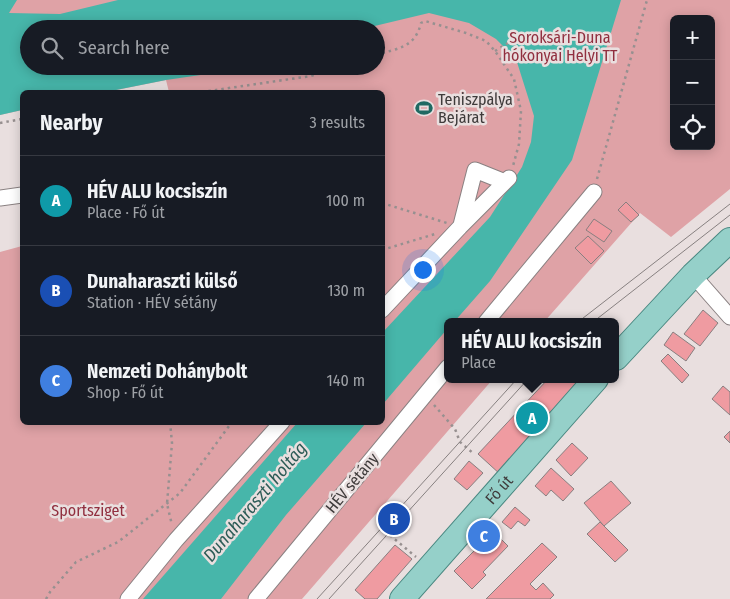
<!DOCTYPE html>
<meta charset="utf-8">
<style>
body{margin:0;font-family:"Fira Sans Condensed",sans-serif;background:#20242c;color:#f1f3f6}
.controls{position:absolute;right:15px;top:15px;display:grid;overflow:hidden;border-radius:8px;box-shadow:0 2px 12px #0003}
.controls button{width:45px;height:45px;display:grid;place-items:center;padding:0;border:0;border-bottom:1px solid #363941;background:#171b24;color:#f1f3f6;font:25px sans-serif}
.you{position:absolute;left:422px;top:269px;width:18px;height:18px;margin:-12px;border:4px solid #fff;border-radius:50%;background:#1a73e8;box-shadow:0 0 0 8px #1a73e833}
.badge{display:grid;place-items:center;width:32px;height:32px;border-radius:50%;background:#0b8043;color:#fff;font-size:16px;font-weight:700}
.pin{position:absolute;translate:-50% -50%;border:2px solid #fff;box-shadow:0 1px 5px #0006}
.popup{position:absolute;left:444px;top:318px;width:175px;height:65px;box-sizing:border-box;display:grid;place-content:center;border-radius:8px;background:#171b24;filter:drop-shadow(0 1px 4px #0005);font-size:16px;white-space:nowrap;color:#9ea1a6}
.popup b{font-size:19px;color:#f1f3f6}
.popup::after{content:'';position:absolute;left:50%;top:100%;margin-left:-10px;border:10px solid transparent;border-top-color:#171b24}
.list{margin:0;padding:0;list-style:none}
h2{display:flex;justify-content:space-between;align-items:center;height:65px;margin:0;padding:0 20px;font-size:21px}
h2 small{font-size:16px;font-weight:400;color:#9ea1a6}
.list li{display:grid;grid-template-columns:32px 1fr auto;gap:15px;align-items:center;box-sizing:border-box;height:90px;padding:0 20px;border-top:1px solid #363941}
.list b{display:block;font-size:19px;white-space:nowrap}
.list p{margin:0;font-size:16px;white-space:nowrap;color:#9ea1a6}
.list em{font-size:16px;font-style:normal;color:#9ea1a6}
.icon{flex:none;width:28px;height:28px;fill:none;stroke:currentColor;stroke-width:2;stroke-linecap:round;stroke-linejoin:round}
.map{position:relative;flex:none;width:730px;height:599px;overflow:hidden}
.search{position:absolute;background:#171b24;box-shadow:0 2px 12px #0003;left:20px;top:20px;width:365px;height:55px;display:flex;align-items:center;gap:12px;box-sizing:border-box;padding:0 18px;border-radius:28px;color:#9ea1a6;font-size:19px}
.panel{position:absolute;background:#171b24;box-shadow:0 2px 12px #0003;left:20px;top:90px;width:365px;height:335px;border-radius:8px}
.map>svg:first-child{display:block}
.green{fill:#dfa2a6;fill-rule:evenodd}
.water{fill:#47b6aa}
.building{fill:#ef9ba1;stroke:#887f80}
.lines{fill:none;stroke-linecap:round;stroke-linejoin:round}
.street-casing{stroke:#8a8182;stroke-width:17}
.primary-casing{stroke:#498780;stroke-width:26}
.path{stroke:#979090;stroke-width:2.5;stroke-dasharray:2.5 4;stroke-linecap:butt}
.street{stroke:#fff;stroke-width:15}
.primary{stroke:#95d0c9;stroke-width:24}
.tram{stroke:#878080;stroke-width:1}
.labels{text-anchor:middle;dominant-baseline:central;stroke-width:5;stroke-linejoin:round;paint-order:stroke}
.park-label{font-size:16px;fill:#912f3f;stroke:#e9dfdf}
.poi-label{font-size:16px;fill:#3f3b3b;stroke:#e9dfdf;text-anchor:start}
.street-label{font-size:16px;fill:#3f3b3b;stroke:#e9dfdf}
.water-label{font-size:18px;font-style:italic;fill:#2d5c57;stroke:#e9dfdf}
</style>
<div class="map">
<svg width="730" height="599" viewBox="0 0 730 599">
<rect width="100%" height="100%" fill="#e9dfdf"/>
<!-- green -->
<path class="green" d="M0,0H730V189L671,237L640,213L544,322H448V379H493L302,599H0V252L22,246V422H382V92H169L166,80L106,92H22V110L0,115ZM674,19H711V146H674ZM29,29H376V66H29Z"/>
<!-- water -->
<path class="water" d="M0,0H17L9,13L60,14L118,0H621L572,160L490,281L454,322H448V328L383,404V332L490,217L522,167L531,142L534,116L516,59L496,39L469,23L429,13L362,29H29V66H262L166,80L106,92H22V110L0,115Z
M297,423H366L286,515L221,599H143Z"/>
<!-- building -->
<path class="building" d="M626,202L639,215L631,222L618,210Z
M594,219L612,231L604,242L586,230Z
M588,236L604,251L591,264L575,248Z
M703,310L718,323L700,346L684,334Z
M673,332L695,348L686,361L664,345Z
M668,354L689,375L682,383L661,361Z
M548,379H582L501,475L478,454Z
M723,386L730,392V415L712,399Z
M730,431V443L724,437Z
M572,443L588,458L571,476L556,460Z
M469,461L483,473L467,490L454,479Z
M551,468L574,489L563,501L551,490L546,496L535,486Z
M611,481L631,503L604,526L584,503Z
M515,507L530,520L525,526L518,521L511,529L502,522Z
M600,522L628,550L615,562L587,534Z
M488,537L494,543L500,538L508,546L483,572L486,575L472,589L454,571Z
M542,543L557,557L530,584L536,590L543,583L554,595L550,599H486Z
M395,545L412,559L377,599H365L355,590Z"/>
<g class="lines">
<!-- street casing -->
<g class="street-casing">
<path id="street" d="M0,198L22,195
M461,225L475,170L505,182
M693,275L730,317
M382,310L460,227L509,178
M486,322L594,192
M128,599L176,540L282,422
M256,599L448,367"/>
</g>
<!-- primary casing -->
<g class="primary-casing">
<g id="primary">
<path d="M616,358L693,275L730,240"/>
<path id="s1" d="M402,599L596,379"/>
</g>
</g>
<!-- path -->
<path class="path" d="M495,51L513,40
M376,55C398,48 415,48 421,23L425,21L466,33L486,41L495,51L514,79L521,111L519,144L513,166
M202,92L311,76L341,66
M0,123L22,119
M597,179L647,0
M382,203L447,223
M382,250L435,234
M434,405L455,429L460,442L474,454
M170,422L172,443L167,504L172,525
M385,531L416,557
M46,599L50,592L76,562L118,542L180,493L232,422"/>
<!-- street -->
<use href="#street" class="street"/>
<!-- primary -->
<use href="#primary" class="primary"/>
<!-- tram -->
<path class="tram" d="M578,322L730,204
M593,322L730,215
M317,599L517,379
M329,599L528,379"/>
</g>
<!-- icons -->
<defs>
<g id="stadium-bare" transform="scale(1.35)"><path d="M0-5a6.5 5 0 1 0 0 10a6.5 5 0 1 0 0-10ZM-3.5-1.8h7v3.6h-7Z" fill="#1f6962" stroke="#e9dfdf" stroke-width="2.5" paint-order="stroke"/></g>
</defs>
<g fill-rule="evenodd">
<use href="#stadium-bare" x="424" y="108"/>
</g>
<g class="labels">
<!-- park labels -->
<g class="park-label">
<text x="560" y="37">Soroksári-Duna<tspan x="560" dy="18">hókonyai Helyi TT</tspan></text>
<text x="88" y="510">Sportsziget</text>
</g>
<!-- poi labels -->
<g class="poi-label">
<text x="438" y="99">Teniszpálya<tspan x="438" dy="18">Bejárat</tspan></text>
</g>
<!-- street labels -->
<g class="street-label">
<text transform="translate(352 483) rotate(-50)">HÉV sétány</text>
<text stroke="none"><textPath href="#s1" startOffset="146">Fő út</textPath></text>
</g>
<!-- water labels -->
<g class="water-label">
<text transform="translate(255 502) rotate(-50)">Dunaharaszti holtág</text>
</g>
</g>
</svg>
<div class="controls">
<button>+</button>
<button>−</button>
<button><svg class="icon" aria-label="locate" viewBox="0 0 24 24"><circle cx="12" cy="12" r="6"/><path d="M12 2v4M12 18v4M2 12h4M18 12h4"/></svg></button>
</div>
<div class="you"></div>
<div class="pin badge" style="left:532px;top:418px;background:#0f9aa8">A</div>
<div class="popup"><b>HÉV ALU kocsiszín</b>Place</div>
<div class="pin badge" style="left:394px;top:519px;background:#1a4fb4">B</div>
<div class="pin badge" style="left:484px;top:536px;background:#3f7fe0">C</div>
<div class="search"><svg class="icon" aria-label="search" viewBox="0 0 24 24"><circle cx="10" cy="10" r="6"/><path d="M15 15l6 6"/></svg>Search here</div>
<section class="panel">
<h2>Nearby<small>3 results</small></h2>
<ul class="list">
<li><span class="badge" style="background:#0f9aa8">A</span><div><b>HÉV ALU kocsiszín</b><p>Place · Fő út</p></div><em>100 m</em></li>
<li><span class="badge" style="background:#1a4fb4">B</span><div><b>Dunaharaszti külső</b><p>Station · HÉV sétány</p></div><em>130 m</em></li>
<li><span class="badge" style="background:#3f7fe0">C</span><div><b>Nemzeti Dohánybolt</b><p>Shop · Fő út</p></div><em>140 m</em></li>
</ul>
</section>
</div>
